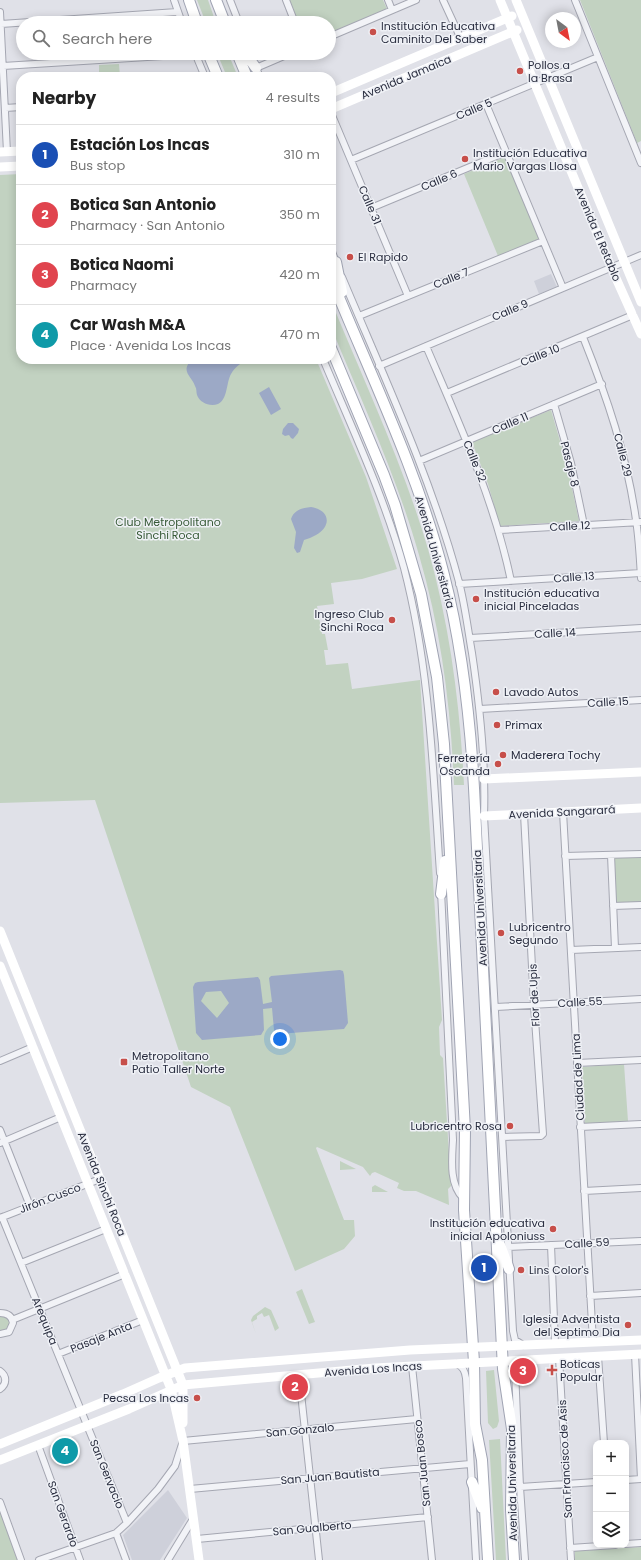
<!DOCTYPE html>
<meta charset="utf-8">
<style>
body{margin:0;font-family:Poppins,sans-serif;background:#f6f6f6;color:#222}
.controls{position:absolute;right:12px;bottom:12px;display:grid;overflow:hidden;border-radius:8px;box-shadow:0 2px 10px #0003}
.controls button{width:36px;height:36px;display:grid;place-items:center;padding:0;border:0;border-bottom:1px solid #e0e0e0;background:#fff;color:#222;font:20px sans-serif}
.compass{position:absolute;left:545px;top:12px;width:36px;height:36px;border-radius:50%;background:#fff;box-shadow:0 2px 10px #0003;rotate:148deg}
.you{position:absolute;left:280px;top:1039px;width:14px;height:14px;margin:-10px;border:3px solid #fff;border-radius:50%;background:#1a73e8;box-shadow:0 0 0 6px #1a73e833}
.badge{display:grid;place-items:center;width:26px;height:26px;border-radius:50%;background:#db2777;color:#fff;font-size:13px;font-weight:700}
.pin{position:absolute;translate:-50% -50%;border:2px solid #fff;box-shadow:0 1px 4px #0006}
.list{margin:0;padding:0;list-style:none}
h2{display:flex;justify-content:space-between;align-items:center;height:52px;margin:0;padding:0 16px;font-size:17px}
h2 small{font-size:13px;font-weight:400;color:#767676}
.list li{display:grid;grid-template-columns:26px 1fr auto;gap:12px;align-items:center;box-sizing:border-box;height:60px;padding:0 16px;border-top:1px solid #e0e0e0}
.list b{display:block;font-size:15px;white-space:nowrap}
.list p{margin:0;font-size:13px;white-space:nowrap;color:#767676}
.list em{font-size:13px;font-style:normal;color:#767676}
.icon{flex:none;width:22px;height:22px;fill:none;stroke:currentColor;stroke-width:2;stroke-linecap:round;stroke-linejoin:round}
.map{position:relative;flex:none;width:641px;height:1560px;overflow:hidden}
.search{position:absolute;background:#fff;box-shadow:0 2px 10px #0003;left:16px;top:16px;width:320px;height:44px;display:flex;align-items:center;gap:10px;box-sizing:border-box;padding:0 14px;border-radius:22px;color:#767676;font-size:15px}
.panel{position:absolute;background:#fff;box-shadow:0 2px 10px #0003;left:16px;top:72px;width:320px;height:292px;border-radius:16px}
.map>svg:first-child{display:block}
.built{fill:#ced0da}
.green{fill:#c2d2c1}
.water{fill:#9ca9c6;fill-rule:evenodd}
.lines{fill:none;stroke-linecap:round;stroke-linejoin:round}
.street-casing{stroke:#a5a7b2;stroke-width:8}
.primary-casing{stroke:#a0a4b3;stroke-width:12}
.street{stroke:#f2f3f7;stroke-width:6}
.secondary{stroke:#fff;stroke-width:9}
.primary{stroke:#fff;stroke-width:10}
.poi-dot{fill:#c74f4a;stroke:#eff1f6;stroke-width:1.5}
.labels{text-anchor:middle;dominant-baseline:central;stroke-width:3;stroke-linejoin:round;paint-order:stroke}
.poi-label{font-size:11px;fill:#292d3f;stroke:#eff1f6;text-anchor:start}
.street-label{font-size:11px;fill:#292d3f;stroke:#eff1f6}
.park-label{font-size:11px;fill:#375a37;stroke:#eff1f6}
</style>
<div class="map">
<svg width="641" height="1560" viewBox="0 0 641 1560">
<rect width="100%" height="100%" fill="#e0e1e8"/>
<!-- built -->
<path class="built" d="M551,274L557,287L539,294L534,281Z
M168,1490L187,1518L160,1560H132L123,1535Z"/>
<!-- green -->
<path class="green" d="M197,0H208L216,23H206Z
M289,0H383L387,9L329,33V23H298Z
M580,0H641V141L637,143Z
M217,53H228L238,77H227Z
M119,64L120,77H99V65Z
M505,157L539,239L498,256L464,174Z
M21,174V359H316L366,477L397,569L362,579L331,583L334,604L317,606L322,634H325L328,650H324L326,665L348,663L352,689L420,680L442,1020L439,1027L440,1055L443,1058L451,1186L448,1189L449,1205L416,1191H404L397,1188L399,1183L375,1172L372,1173L370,1176L363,1167L317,1147L316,1148L344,1220H354L355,1236L344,1249L295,1271L230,1107L191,1087L95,800L0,803V175Z
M331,301C365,383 403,464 428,549C450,626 460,705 464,785H454C451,708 441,630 419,555C397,477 362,402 331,327Z
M551,410L567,465L579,521L500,526L488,484L472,442Z
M641,857V902L615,903L614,858Z
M624,1064L628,1121L585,1124L582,1067Z
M340,1161L356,1169L340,1170Z
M375,1185L388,1192H372V1187Z
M302,1289L315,1322L309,1324L296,1292Z
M265,1307L271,1310L279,1328L275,1331L269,1315L264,1317L262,1313L257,1316V1319L252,1322L256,1334L251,1320L253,1316Z
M0,1315H6L11,1322L8,1330L0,1332Z
M494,1370L499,1421L497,1427L493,1429L488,1423L486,1371Z
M500,1439L506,1560H496L489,1440Z
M0,1511L18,1560H0Z
M641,1547V1560H575V1551Z"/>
<!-- water -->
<path class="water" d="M192,359H247C241,363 235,367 231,374C226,383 228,399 218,404C210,407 200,403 197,395C196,392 197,389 195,386C191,375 180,372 192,359Z
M269,387L281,409L271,415L259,393Z
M288,423H293L299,429L298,433L293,439L291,438L289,435L285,436L282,434L283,429Z
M311,507C330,510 332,526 316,535C312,537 308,539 304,540L300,552L297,553L294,548L296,532L291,519C294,510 302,508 311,507Z
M340,970L343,971L344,975L348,1023L344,1029L278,1034L274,1030L272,1008L263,1009L264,1030L261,1035L202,1040L196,1033L193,987L195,983L198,982L258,977L260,980L263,1004L272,1002L269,978L271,976ZM221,991L229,1003L217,1018L201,1001L206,992Z"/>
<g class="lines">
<!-- street casing -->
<g class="street-casing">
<path id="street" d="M174,0L182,23
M230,0L239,23
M286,0L295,23
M388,0L392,10
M443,0L461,39
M575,0L641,163
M0,12L7,152
M1,24L177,12
M329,37L416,0
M195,53L205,77
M3,66L195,54
M255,66L260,77
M256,68L291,53
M486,104L563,288
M5,108L21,107
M331,113L408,296
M351,160L598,57
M371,208L506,152
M331,249L337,265
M342,277C384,377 431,477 459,582C465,605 468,630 472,653C480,707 486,762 484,816L513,1331L515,1340L523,1345
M359,316L543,241
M583,337C607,397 627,456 636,520C639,539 640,559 641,578
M426,346C459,423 494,499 511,581
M323,359C352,428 384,496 404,568C430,668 433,771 440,873
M379,366L641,255
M447,393L633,315
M554,404L571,463L584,525
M419,461L602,384
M499,530L641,522
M459,584L641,573
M470,638L641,628
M480,709L641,700
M563,812L593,1342
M611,855L615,948
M565,856L641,854
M441,891L453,1140C452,1159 449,1184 463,1198
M613,906L641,905
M571,950L641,947
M496,1007L641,999
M0,1061L33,1047
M577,1063L641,1060
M580,1127L641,1124
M0,1130L30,1206
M503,1137L541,1136L543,1134L534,1005L524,814
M0,1143L61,1117
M584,1191L641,1188
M2,1217L127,1523
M0,1218L100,1179
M551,1245L555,1344
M508,1247L641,1241
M21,1263L106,1229
M590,1296L641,1293
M0,1313C7,1313 12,1316 13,1323L9,1332L0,1334
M12,1320L125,1274
M58,1354L143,1320
M635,1354L641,1479
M598,1356L604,1443
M559,1358L571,1560
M524,1361L520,1362L515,1370L520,1487L525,1560
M457,1364C463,1367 465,1371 466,1378L476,1560
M412,1366L432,1560
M0,1371C7,1376 7,1384 0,1389
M299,1375L319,1560
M38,1445L80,1560
M626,1480L641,1479
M520,1487L596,1482
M190,1489L470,1464
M0,1502L21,1560
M116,1533L126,1560
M197,1539L428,1517
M626,1544L641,1543
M570,1548L615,1545
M39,1560L116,1533L127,1523L158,1489L175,1466L183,1441L417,1419
M168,1560L193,1519"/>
</g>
<!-- primary casing -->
<g class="primary-casing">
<path id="primary" d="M189,0L197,23
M216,0L225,23
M208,53L218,77
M237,53L247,77
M245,53L256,68
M195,54V53
M336,262L342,292
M331,278C371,376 418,472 444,575C462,645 470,716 474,788L503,1369L512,1429L511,1510L514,1560
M331,348L384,475L395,505L421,594L437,677L444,744L465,1130L464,1210L474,1362L475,1424L482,1460L488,1560
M441,894L445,861
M499,1242L509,1269
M472,1482L482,1508"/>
</g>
<!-- street -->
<use href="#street" class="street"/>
<!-- secondary -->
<path class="secondary" d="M500,0L611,267L641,334
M516,0L641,302
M331,93L512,16
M331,109L517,30
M0,152L21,151
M0,167L21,166
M484,779L641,772
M484,816L641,808
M0,931L183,1385V1423
M0,966L171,1389L183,1441L199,1560
M0,1444L123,1394L159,1378L185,1368L410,1350L641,1340
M0,1460L129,1409L183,1385L375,1368L641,1354"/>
<!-- primary -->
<use href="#primary" class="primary"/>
</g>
<!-- markers -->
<g class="poi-dot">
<circle cx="373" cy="32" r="4"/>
<circle cx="520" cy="71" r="4"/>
<circle cx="465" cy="159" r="4"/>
<circle cx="350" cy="257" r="4"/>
<circle cx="476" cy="599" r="4"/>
<circle cx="392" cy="620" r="4"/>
<circle cx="496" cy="692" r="4"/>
<circle cx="497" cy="725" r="4"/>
<circle cx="503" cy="755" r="4"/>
<circle cx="498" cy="764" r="4"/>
<circle cx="501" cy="933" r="4"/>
<rect x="120" y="1058" width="8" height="8" rx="2"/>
<circle cx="510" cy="1126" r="4"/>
<circle cx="553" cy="1229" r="4"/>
<circle cx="521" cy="1270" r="4"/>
<circle cx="628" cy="1325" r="4"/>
<path d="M550 1364h4v4h4v4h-4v4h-4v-4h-4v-4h4z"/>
<circle cx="197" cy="1398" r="4"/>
</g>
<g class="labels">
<!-- poi labels -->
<g class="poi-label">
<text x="381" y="26">Institución Educativa<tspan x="381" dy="13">Caminito Del Saber</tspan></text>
<text x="528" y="65">Pollos a<tspan x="528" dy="13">la Brasa</tspan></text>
<text x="473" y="153">Institución Educativa<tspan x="473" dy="13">Mario Vargas Llosa</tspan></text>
<text x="358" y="257">El Rapido</text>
<text x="484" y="593">Institución educativa<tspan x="484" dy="13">inicial Pinceladas</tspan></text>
<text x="384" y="614" text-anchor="end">Ingreso Club<tspan x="384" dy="13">Sinchi Roca</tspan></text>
<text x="504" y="692">Lavado Autos</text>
<text x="505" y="725">Primax</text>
<text x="511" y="755">Maderera Tochy</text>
<text x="490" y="758" text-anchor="end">Ferretería<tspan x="490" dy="13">Oscanda</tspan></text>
<text x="509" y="927">Lubricentro<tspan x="509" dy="13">Segundo</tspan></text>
<text x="132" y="1056">Metropolitano<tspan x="132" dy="13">Patio Taller Norte</tspan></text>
<text x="502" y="1126" text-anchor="end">Lubricentro Rosa</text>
<text x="545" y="1223" text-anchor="end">Institución educativa<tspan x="545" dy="13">inicial Apoloniuss</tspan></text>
<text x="529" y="1270">Lins Color's</text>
<text x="620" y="1319" text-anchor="end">Iglesia Adventista<tspan x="620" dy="13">del Septimo Dia</tspan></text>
<text x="560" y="1364">Boticas<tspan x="560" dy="13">Popular</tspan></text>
<text x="189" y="1398" text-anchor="end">Pecsa Los Incas</text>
</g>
<!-- street labels -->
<g class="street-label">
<text transform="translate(406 77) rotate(-23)">Avenida Jamaica</text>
<text transform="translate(474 109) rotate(-23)">Calle 5</text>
<text transform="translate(439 180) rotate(-23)">Calle 6</text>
<text transform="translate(370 205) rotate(67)">Calle 31</text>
<text transform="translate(598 234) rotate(67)">Avenida El Retablo</text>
<text transform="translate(451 278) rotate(-22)">Calle 7</text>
<text transform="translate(510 310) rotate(-23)">Calle 9</text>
<text transform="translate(540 355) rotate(-22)">Calle 10</text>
<text transform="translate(510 423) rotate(-23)">Calle 11</text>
<text transform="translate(623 455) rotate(76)">Calle 29</text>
<text transform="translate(475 461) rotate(68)">Calle 32</text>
<text transform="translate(570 464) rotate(76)">Pasaje 8</text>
<text transform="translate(570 526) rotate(-3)">Calle 12</text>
<text transform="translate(435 552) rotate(74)">Avenida Universitaria</text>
<text transform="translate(574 577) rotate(-4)">Calle 13</text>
<text transform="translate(555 633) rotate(-3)">Calle 14</text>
<text transform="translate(608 702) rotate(-3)">Calle 15</text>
<text transform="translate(562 812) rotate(-3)">Avenida Sangarará</text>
<text transform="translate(480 908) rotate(-93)">Avenida Universitaria</text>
<text transform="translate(534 995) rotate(-93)">Flor de Upis</text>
<text transform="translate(580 1002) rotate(-3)">Calle 55</text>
<text transform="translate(578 1077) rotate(-93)">Ciudad de Lima</text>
<text transform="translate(102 1184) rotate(68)">Avenida Sinchi Roca</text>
<text transform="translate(50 1198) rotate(-21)">Jirón Cusco</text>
<text transform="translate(587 1243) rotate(-3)">Calle 59</text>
<text transform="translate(45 1321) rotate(68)">Arequipa</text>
<text transform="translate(101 1337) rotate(-22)">Pasaje Anta</text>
<text transform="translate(373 1369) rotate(-4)">Avenida Los Incas</text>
<text transform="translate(300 1430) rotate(-5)">San Gonzalo</text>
<text transform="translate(565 1459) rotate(-93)">San Francisco de Asis</text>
<text transform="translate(422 1463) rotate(-96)">San Juan Bosco</text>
<text transform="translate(107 1474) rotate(68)">San Gervacio</text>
<text transform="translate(330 1476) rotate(-5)">San Juan Bautista</text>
<text transform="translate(512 1483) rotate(-91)">Avenida Universitaria</text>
<text transform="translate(63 1514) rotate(70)">San Gerardo</text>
<text transform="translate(312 1528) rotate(-5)">San Gualberto</text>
</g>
<!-- park labels -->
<g class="park-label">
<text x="168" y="522">Club Metropolitano<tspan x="168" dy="13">Sinchi Roca</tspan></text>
</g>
</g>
</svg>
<div class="controls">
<button>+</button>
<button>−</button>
<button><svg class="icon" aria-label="layers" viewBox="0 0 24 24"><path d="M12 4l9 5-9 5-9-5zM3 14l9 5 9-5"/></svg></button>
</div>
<svg class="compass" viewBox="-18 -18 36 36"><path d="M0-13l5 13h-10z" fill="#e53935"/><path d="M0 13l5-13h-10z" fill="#767676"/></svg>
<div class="you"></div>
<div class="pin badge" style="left:484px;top:1268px;background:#1a4fb4">1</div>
<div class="pin badge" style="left:295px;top:1387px;background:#e0444e">2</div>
<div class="pin badge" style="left:523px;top:1371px;background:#e0444e">3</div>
<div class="pin badge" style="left:65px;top:1451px;background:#0f9aa8">4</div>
<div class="search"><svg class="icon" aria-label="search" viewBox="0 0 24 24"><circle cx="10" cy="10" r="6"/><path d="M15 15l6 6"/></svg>Search here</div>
<section class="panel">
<h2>Nearby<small>4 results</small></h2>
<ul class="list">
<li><span class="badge" style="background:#1a4fb4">1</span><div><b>Estación Los Incas</b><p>Bus stop</p></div><em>310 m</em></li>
<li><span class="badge" style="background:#e0444e">2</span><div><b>Botica San Antonio</b><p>Pharmacy · San Antonio</p></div><em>350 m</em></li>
<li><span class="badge" style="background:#e0444e">3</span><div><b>Botica Naomi</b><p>Pharmacy</p></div><em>420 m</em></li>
<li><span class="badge" style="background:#0f9aa8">4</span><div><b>Car Wash M&amp;A</b><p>Place · Avenida Los Incas</p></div><em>470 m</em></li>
</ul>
</section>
</div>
